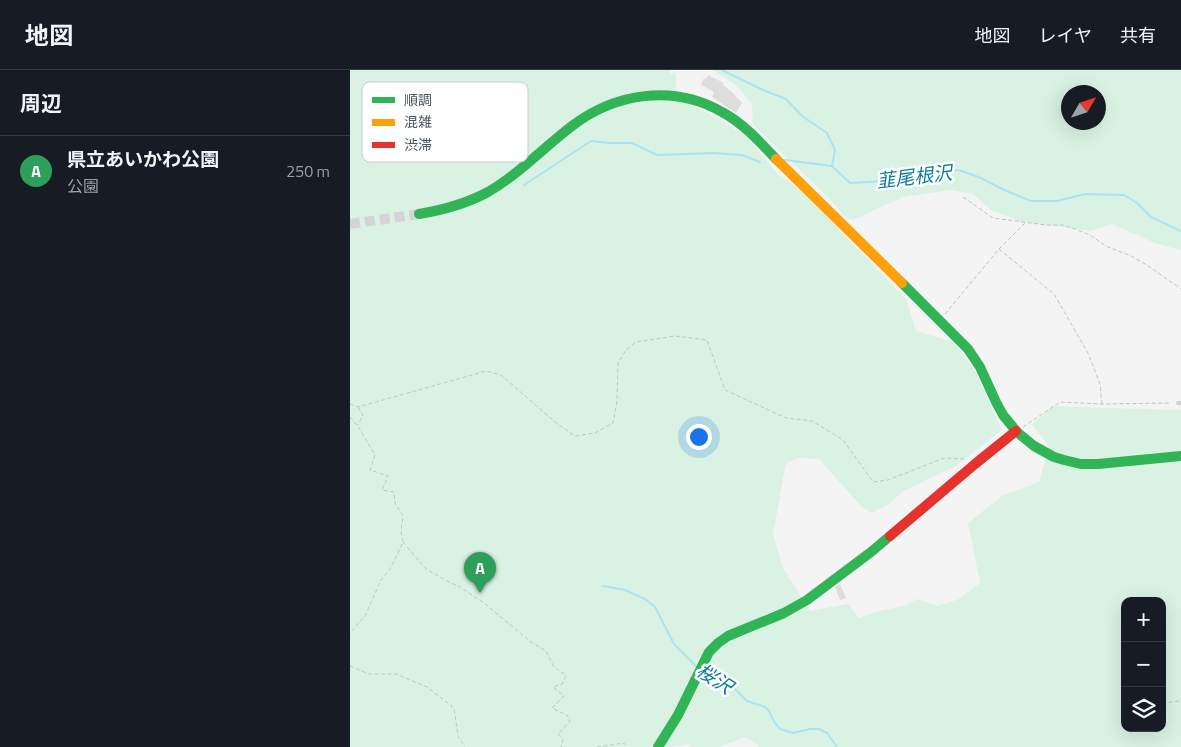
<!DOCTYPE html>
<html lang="ja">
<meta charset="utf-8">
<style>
body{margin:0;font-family:"Titillium Web","Noto Sans JP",sans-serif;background:#20242c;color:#f1f3f6}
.controls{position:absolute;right:15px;bottom:15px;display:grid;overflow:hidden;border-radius:10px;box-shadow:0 5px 20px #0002}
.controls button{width:45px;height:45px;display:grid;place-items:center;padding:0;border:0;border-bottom:1px solid #363941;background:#171b24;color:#f1f3f6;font:25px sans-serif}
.compass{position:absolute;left:711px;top:15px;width:45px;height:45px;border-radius:50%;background:#171b24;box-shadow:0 5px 20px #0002;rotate:51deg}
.you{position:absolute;left:348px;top:366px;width:18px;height:18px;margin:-12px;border:4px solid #fff;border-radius:50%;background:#1a73e8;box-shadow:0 0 0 8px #1a73e833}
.badge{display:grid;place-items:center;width:32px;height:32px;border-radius:50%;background:#ea580c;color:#fff;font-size:16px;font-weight:700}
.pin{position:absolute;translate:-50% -41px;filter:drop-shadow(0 1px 2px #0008)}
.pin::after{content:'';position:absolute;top:26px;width:18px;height:15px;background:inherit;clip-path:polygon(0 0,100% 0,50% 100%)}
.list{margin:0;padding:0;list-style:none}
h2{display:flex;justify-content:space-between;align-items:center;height:65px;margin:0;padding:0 20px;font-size:21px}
h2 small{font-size:16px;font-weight:400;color:#9ea1a6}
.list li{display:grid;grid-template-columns:32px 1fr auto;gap:15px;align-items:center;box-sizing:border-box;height:70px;padding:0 20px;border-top:1px solid #363941}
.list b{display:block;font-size:19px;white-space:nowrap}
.list p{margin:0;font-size:16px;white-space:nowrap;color:#9ea1a6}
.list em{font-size:16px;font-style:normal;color:#9ea1a6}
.icon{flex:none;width:28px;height:28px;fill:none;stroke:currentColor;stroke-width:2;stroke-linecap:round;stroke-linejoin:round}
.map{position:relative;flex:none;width:831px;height:677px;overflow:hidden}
header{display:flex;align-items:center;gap:30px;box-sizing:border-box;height:70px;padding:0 25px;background:#171b24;border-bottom:1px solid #363941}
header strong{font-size:24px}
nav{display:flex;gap:28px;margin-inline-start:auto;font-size:18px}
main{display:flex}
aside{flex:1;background:#171b24}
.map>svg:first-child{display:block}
.green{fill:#d9f2e3;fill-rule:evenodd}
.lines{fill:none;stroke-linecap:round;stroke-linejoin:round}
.stream{stroke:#aee2f0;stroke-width:2}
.building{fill:#ddddde}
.secondary-tunnel{stroke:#d2d4d7;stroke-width:10;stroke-dasharray:10 5;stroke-linecap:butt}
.path{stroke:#bcc7c4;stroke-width:1;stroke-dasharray:4 2.5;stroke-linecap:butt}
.lane{stroke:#ced0d2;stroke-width:4}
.fast{stroke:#30b455;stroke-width:10}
.slow{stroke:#ff9f0a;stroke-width:10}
.jam{stroke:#e5322d;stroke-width:10}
.labels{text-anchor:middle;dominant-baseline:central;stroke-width:5;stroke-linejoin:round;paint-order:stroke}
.water-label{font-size:19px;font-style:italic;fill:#0c7c9b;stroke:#fff}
.key{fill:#fff;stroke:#c9ccd0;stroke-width:1}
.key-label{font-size:14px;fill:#4a5661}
</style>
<header>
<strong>地図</strong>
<nav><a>地図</a><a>レイヤ</a><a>共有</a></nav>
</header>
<main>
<aside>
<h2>周辺<small></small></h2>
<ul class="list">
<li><span class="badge" style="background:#2e9e5b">A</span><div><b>県立あいかわ公園</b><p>公園</p></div><em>250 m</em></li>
</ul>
</aside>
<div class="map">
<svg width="831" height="677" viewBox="0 0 831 677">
<rect width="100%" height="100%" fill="#f4f4f4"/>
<!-- green -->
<path class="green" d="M0,0H320V4L326,2V27L367,48L397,67L426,102L453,122L556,229L566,261L603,272L624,299L652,360L606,396L552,422L539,434L522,443L512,437L469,389L449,388L436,393L423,464L433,498L460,541L498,534L509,548L522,543L556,535L567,529L588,536L609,529L630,513L618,453L652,426L689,412L699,377L682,354L694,344L702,336L756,338L831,340V677H410L395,667L369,677H341L339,674L322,677H0ZM775,531H812V658H775Z
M363,0H831V180L807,174L762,154L741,161L669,151L641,140L623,124L601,120L553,127L503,150L496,148L480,129L403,55L402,34L387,16ZM748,22V52H718V22Z"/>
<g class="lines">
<!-- stream -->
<path class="stream" d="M372,0L413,20L436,29L452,46L477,63L485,80L482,96
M435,90L482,96L500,113L534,111L573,101L605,100L612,101L631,108L654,120L681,131H707L735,124L774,125L787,133L801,147L831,161
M174,115L241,71L260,73H282L307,85L363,83L392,85L410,92
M253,516L275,520L295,529L305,537L324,574L346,596
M354,602L382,616L397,631L415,637L419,641L425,653L430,659L443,663L460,659H469L477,663L487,677"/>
</g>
<!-- building -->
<path class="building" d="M358,5L374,13L373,15L382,22L392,33L386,43L362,27L364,22L351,15L354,8L356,9Z
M490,514L496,528L490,530L485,517Z"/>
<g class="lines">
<!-- secondary-tunnel -->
<path class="secondary-tunnel" d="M0,154L69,144"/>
<!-- path -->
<path class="path" d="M613,127L643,148L696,155H713L725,159L740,165L756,176L781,186L797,195L831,219
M649,179L704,224L738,283L750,314L752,334
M595,244L649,179L675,153
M0,334L8,337L136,301L151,305L205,352L225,366L245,363L263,353L267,331L268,293L276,280L286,272L325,266L357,270L375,320L436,348L462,351L493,370L523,412L538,410L594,388L614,389L617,390
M8,337L13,345L8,355
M0,347L9,358L25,385L20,400L38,406L32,420L44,422L45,433L53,446L51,461L53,472L41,498L31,510L15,546L0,563
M673,357L710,332L752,334L821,333
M53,472L76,499L97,511L110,517L134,533L181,572L196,581L204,597L216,605L212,614L203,617L214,626L202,638L218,646L220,651L208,664L213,670L211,677
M0,596L19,604H46L77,617L104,638L108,666L115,677
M812,633L831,631
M247,677L274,673L276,677"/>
<!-- lane -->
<path class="lane" d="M828,333H831"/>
<!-- fast -->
<path class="fast" d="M69,144C93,140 116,134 138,122C169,104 193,78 222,56C265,23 323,14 372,42C393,53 410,72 426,89
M552,213L618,279L630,297L646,332L653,345L667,362L684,376L704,387L714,390L731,394H748L831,386
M308,677L328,645L359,582L368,573L378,566L434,543L457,530L521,482L540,466"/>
<!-- slow -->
<path class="slow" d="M426,89L552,213"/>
<!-- jam -->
<path class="jam" d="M540,466L625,394L666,361"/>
</g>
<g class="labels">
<!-- water labels -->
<g class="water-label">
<text transform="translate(564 106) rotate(-7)">韮尾根沢</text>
<text transform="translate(365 608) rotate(33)">桜沢</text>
</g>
</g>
<!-- legend -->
<rect x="12" y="12" width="166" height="80" rx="8" class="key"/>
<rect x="22" y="27" width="23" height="6" fill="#30b455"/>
<rect x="22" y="49" width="23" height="7" fill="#ff9f0a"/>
<rect x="22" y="72" width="23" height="6" fill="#e5322d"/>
<g class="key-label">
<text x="54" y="35">順調</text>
<text x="54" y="57">混雑</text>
<text x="54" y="80">渋滞</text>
</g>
</svg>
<div class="controls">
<button>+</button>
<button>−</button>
<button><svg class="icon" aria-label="layers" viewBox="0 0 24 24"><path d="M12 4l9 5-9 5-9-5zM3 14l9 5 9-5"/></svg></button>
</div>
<svg class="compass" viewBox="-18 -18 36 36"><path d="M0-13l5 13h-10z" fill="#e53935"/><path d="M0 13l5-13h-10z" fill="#9ea1a6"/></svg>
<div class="you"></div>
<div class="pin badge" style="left:130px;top:523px;background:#2e9e5b">A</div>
</div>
</main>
